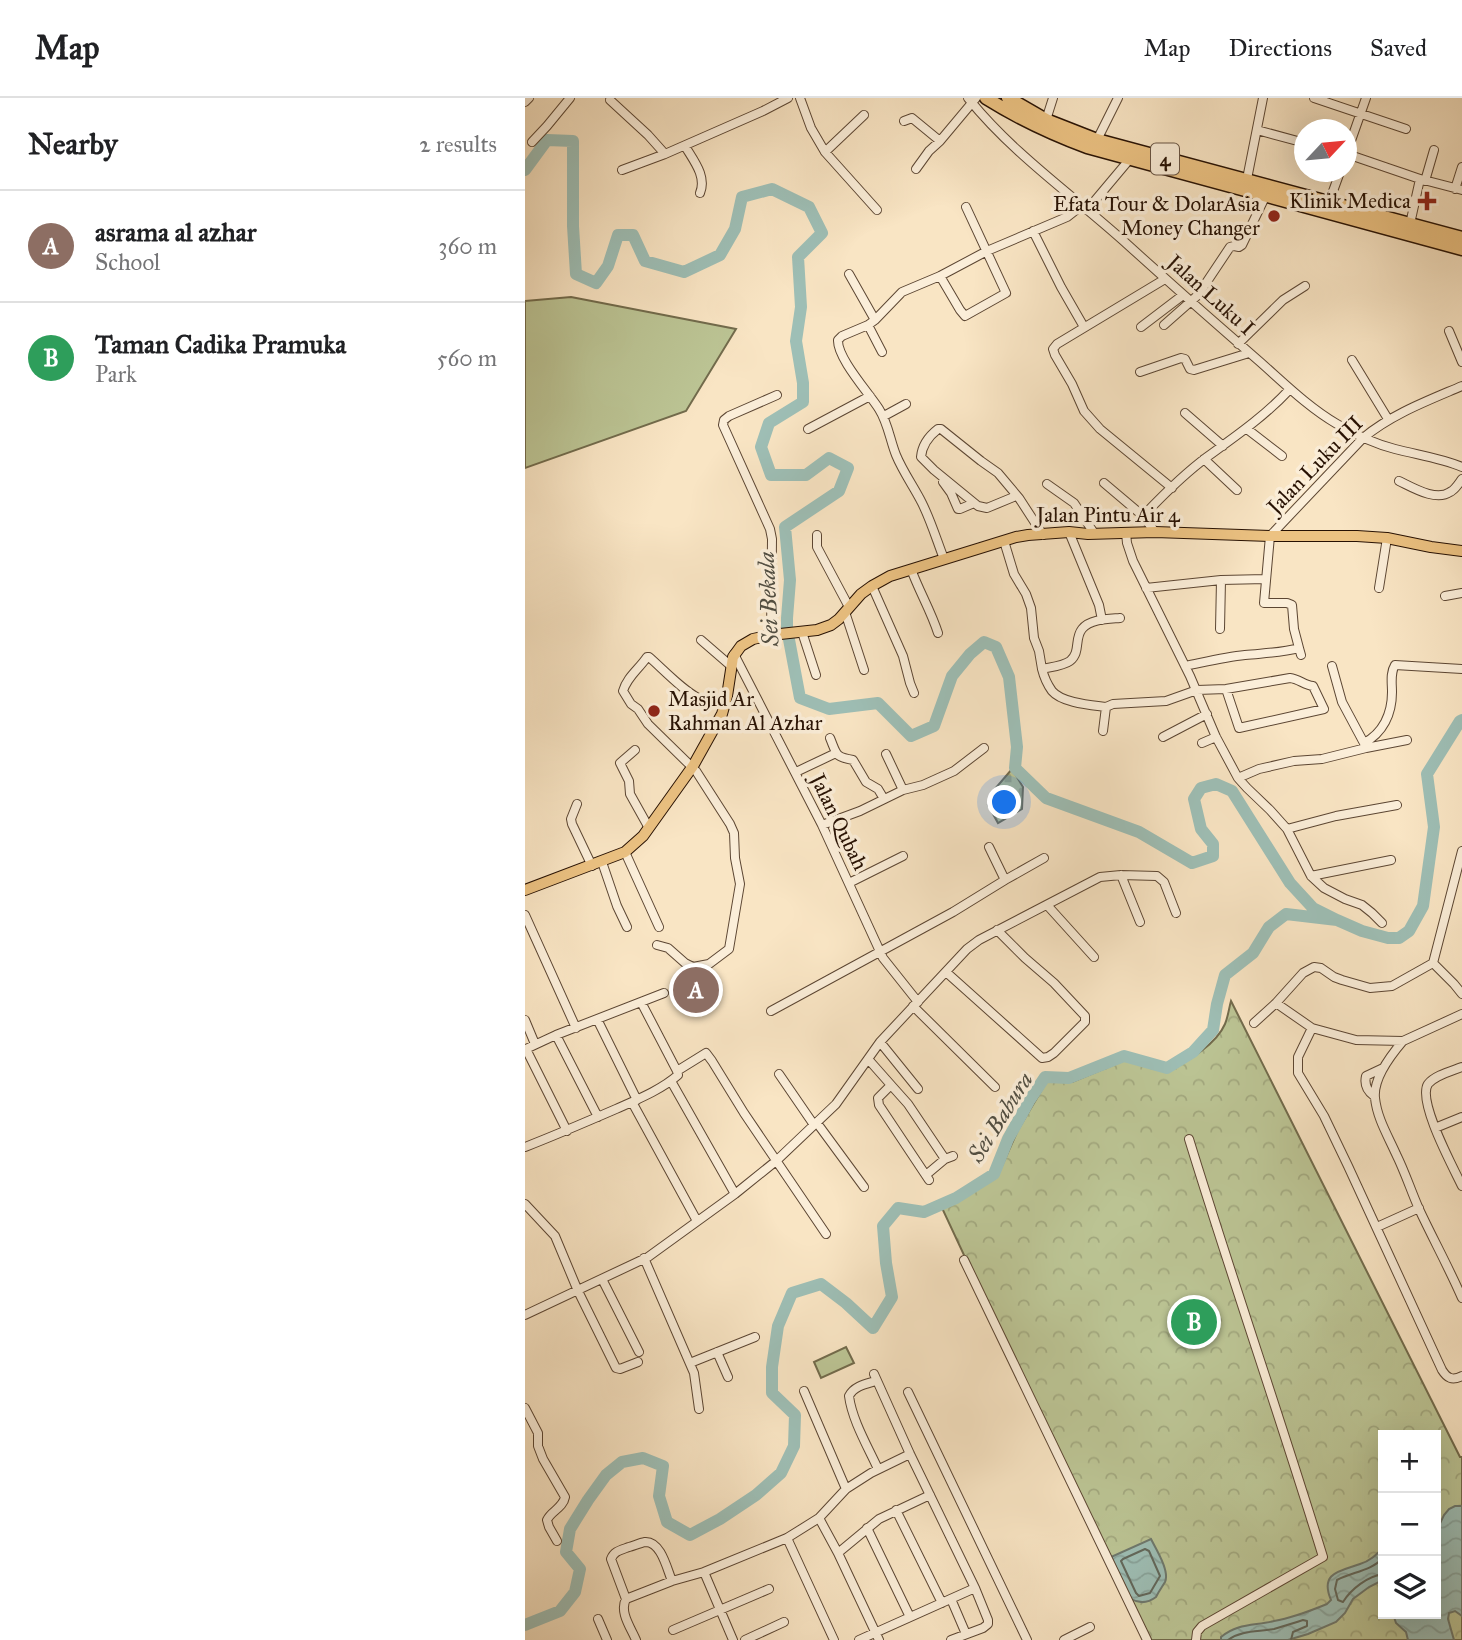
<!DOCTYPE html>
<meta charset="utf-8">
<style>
body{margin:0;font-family:"IM FELL Great Primer",serif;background:#f6f6f6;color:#202124}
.controls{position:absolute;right:21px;bottom:21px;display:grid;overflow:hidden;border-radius:0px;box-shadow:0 7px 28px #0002}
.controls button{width:63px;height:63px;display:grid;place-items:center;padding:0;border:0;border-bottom:2px solid #e0e0e0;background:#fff;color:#202124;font:35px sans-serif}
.compass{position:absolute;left:769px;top:21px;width:63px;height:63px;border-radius:50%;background:#fff;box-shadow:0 7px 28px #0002;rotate:64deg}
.you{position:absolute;left:480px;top:705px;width:24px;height:24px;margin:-18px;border:5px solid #fff;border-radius:50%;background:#1a73e8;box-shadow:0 0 0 10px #1a73e833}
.badge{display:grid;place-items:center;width:46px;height:46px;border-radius:50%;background:#b45309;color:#fff;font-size:23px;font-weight:700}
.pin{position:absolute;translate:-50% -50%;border:4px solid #fff;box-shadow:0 2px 7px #0006}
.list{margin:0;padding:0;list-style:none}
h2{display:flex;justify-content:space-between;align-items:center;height:91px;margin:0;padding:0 28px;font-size:30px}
h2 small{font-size:23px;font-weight:400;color:#757577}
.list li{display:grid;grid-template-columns:46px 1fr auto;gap:21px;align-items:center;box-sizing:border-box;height:112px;padding:0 28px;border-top:2px solid #e0e0e0}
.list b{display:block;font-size:26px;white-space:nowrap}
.list p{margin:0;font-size:23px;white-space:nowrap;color:#757577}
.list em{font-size:23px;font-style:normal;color:#757577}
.icon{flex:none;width:38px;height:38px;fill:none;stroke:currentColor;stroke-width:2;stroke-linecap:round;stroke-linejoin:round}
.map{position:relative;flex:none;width:937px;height:1542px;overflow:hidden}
header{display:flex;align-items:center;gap:42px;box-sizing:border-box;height:98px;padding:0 35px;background:#fff;border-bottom:2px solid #e0e0e0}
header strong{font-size:33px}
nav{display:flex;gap:38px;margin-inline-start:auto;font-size:24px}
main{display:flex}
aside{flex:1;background:#fff}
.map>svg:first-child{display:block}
.grass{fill:#bcc595;stroke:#726b4c;stroke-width:2}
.forest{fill:url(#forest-crowns);stroke:#726b4c;stroke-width:2;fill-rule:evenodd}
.cemetery{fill:url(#cemetery-stones);stroke:#726b4c;stroke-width:2}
.water{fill:url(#water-waves);stroke:#6e796e;stroke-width:2}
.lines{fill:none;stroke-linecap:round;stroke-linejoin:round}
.shore{stroke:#62685c;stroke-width:2}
.river{stroke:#9ebfb6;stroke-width:12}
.minor-casing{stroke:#5c4633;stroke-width:10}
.major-casing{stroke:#271103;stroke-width:12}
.highway-casing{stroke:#271103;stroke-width:15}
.minor{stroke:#fbeed9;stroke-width:8}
.major{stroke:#ecc282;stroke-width:10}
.highway{stroke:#ecc282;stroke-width:12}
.poi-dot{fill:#8f2418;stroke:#fbeed9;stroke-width:2.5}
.labels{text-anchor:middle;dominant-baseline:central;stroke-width:7;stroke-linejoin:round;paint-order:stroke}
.shield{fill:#fbeed9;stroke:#675343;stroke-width:2}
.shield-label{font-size:19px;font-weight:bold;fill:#271103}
.poi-label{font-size:21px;fill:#271103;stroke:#fbeed9;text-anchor:end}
.street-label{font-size:21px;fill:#271103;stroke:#fbeed9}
.water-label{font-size:23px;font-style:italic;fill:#514e42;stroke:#fbeed9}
</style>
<header>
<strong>Map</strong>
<nav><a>Map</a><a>Directions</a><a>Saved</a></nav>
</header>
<main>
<aside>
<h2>Nearby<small>2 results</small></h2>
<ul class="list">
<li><span class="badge" style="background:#8d6e63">A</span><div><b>asrama al azhar</b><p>School</p></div><em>360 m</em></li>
<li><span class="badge" style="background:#2e9e5b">B</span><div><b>Taman Cadika Pramuka</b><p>Park</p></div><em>560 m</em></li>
</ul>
</aside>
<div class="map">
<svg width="937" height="1542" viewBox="0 0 937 1542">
<defs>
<pattern id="forest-crowns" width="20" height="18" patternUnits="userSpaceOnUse" patternTransform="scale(1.75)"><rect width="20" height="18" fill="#bcc595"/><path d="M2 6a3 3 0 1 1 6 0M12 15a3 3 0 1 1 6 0" fill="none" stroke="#a2a87f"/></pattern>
<pattern id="cemetery-stones" width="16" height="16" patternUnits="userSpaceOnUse" patternTransform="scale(1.75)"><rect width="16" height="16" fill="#bcc595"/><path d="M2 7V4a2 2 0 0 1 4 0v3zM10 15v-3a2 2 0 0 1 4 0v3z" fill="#a2a87f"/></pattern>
<pattern id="water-waves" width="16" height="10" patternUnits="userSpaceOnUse" patternTransform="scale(1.75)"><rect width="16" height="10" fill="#9ebfb6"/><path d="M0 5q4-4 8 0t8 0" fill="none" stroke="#88a39b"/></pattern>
</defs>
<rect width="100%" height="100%" fill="#f9e5c4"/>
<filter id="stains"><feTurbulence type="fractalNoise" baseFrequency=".00286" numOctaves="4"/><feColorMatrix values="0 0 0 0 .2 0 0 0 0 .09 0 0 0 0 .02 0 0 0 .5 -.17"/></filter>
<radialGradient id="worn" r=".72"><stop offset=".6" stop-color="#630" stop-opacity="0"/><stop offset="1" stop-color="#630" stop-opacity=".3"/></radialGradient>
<!-- grass -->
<path class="grass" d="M46,199L211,231L161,313L0,370V203Z
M321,1249L329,1265L296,1280L289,1264Z"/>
<!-- forest -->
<path class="forest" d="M706,903L935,1359H937V1542H619L417,1110L472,1079L493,1032L522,983L547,984L600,962L643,974C662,963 691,947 700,926C703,919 704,910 706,903ZM858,1337H911V1516H858Z"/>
<!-- cemetery -->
<path class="cemetery" d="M487,671L498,689L497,711L473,725L463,707L472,701L469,692Z"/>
<!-- water -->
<path class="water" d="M930,1408H937V1518L930,1513L924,1515L923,1521L929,1542H883L881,1534L871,1525L868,1516H911V1434L919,1417L924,1411Z
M626,1441C631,1451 645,1473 640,1484C637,1489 634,1493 631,1499C623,1505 615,1506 606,1501L586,1459Z
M858,1450V1482L844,1489L828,1501L820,1515L811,1524L783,1536L763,1542H696V1539C713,1525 729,1528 749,1523C767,1520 785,1513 802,1506L806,1502C794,1474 816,1473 835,1466C845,1463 851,1457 858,1450Z"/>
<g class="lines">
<!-- shore -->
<path class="shore" d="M620,1451L624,1453L635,1478L625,1495L614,1498L611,1495L596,1463L598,1461Z
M858,1460C846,1473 827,1474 812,1482L810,1491L813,1502L818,1504C826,1491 843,1478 858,1476
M703,1542C716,1532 734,1534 749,1531C759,1528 769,1525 778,1522L782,1523V1528L768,1534L766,1542"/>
<!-- river -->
<path class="river" d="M0,72L22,42L48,43V128L51,176L71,185L83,168L93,137H108L120,163L159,174L195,157L210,131L217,99L247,91L284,109L297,135L273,159L276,209L271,243L278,285V304L244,325L236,349L246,377H281L304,360L323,370L314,393L260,429L265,482L262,520V531L275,600L304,611L353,605L386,638L409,628L427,578L445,556L459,544L471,549L484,579L492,649L490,670L521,700L614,734L667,765L688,758V746L676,731L669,701L676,690L691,686L707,693L765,785L788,810L812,822
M0,1527L35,1513L50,1494L55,1471L41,1454L45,1431L63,1402L81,1377L97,1364L118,1360L138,1368L134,1398L142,1424L165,1437L195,1421L231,1397L256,1375L269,1348L270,1317L247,1295V1269L253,1228L267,1195L296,1186L321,1205L348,1230L367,1199L361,1165L358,1128L373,1110L399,1114L431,1100L469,1076L483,1041L504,1003L520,979L544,980L599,958L642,970L668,954L688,932L692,906L700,877L728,855L744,829L761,816L812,822L837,833L863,840H874L884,833L898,808L909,729L902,676L935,623L937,622"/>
<!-- minor casing -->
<g class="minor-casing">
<path id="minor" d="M275,0L286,30L300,54L352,112
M443,0C489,57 549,98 603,147C646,186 690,225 734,263C759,285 783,309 812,326C831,337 850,346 870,351C893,357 916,360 937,369
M789,0L881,31
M85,2L123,37L140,56
M0,4L4,0
M521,22L528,0
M379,23L387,20L415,43
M732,32L780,45
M572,42L593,0
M7,44L22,28L45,0
M160,48C168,62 182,78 175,95
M300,54L339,17
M822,54L841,0
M822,56L895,81L937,92
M391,71L404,53L415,43L451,0
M97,72L140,56L238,13L263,0
M722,81L738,0
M900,83L909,52
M930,91L937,69
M803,107L815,74
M562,112L604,62
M885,126L895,81
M508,133L536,189L559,229
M324,176L350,222
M415,178L435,212L440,218L481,195L441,109
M640,181L532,246L528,251L530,257L547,286L559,313L575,331L647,390
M343,227L357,254
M639,227L673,197L705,149L709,148L714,149L717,147L741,97
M616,229L658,197
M924,233L937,264
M713,246L758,202L780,188
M827,262L863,321
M615,274L656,260L660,261L665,271L669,272L724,255
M660,315L698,348
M359,318L381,306
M283,331L345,298
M722,331L757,358
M679,361L712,392
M874,383C887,389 911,404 925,394C930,392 934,385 937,381
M418,384L426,395L433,411H435L449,405
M579,385L618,418
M522,386L549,405L569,435
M491,398L462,410L453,408L409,372L396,359C397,348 404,338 413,331H416L456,363L473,375L494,400L518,437
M544,434L574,507L577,522
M630,434L618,418C637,398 659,376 682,359C711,338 740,318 765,291
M601,435L602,445L608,463L665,578L691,639L713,680L722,690L745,712L762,731L786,778L799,790L820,801L837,807L847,815L857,825
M292,437V449L324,509
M479,443L489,476L501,496L506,510L509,540L514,553L517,571
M419,461C412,443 406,423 397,405C389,389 378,374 371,357C365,342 363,325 354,311C344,295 312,260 313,242L317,238L343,227L350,222L377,194L415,178L462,153L542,119L556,108
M386,471C394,493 406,513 413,535
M347,488L378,558L385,585L389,595
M621,490L696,482L741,481
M854,490L862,440
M920,498L937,495
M320,514L339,572
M695,531L696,482
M277,534L291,577
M246,537L247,441L245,431L198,327L199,322L204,318L252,297
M176,542L206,568
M774,550L769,531L767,507L762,505H739L745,438L838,340C867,316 902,303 937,288
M209,556L297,727L358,860L393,904
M660,568C680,564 700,559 720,557C739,555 756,555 774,550L776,557
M807,568L817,604L840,647
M581,609C566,607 537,605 527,593C522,586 519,579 517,571C526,569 538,568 545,563C556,554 549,541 557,531C565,521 583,521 595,520
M578,633L581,609L588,606L641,603L672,592L701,591L765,580C774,581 779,587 788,588L799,611L714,630L701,591
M638,639L682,616
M305,640C312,657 310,659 328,662L341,684L353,691L359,701
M677,645L691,639
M839,645C858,635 867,616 867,594C867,585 865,575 870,567L937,571
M110,652L95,665L104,683L105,696L124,730
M361,656L378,692
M271,674L311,655
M713,680L734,671L769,663L797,661L841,650L882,642
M52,706L46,721L47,726L67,768
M297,727L335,713L378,692L398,687L429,673L459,650
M762,731L811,718L872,707
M464,749L480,782
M100,754L134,829
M77,764L92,808L102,829
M596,777L615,824
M786,778L866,762
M324,785L378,758
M522,807L569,859
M0,817L51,930
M132,847L143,850L160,865L168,869L184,866L204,851L215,786L210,760L209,735L205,726L171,673L123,626L113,611L106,606L98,593C102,579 114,571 122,559H124C137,570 162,597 178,602C185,604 193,604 201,605
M908,865L929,886L937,896
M421,874L517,960L523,959L529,955L560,924V918L529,885L500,860L472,832
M116,904L152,973
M751,905L787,930L831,942L878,943L937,916
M388,908L470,989
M246,913L428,814L480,782L519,760
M72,921L112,1002
M0,922L10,946
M729,925L751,905L778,875L789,869L796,870L809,879L817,882L845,890L867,888L908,865L937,753
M787,930L773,959V975L799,1018L823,1068L917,1272C922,1280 927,1283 937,1278
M31,937L73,1019
M878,943C866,957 848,981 850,1000C852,1020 863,1038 871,1056C880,1074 886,1093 894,1111C908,1141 924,1170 937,1200
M355,944L393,991
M343,961L366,987L353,1000L354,1007L404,1082
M937,969C927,973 910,977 903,986C892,1003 928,1069 937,1088
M254,976L289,1027
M146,983L210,1096
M366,987L383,1006L420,1061L428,1058
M849,998C842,993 839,987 841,978L858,970
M107,1004L172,1123
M292,1025L339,1089
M910,1030L937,1019
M42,1033L1,951L31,937L139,895
M664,1041C707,1181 755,1319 798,1459L677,1528L672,1534L671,1542
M0,1049C31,1037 61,1024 91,1011C111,1002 136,992 153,977L152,973L181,955L187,963L219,1015L301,1136
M401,1077L420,1061
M0,1106L30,1138L53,1193L91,1270L95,1271L113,1264
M852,1129L894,1110
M119,1160L169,1275L174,1311
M439,1162L622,1542
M77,1181L114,1254
M0,1217L123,1159L210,1096L251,1063L311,1006L355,944L442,851L454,842L575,779L596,777L632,778L639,784L651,815
M192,1254L203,1279
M165,1265L230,1239
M349,1276L385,1356L450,1490L463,1522V1526L458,1530L426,1542
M351,1283C341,1286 329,1288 324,1298C327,1322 343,1349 353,1371
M279,1293L321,1391
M383,1294L502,1542
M0,1310L13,1335V1348L18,1361L40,1399C38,1410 26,1413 22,1422L24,1429L32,1443
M371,1412L417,1505
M294,1420L313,1455L354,1542
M342,1430L385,1519
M262,1440L309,1542
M313,1455L354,1421L405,1397
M179,1474L208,1542
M101,1501L86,1461C89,1453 96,1452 104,1449C108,1448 115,1445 120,1444C136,1443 142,1471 147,1483
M426,1501L441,1536
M73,1521L82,1542
M148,1532L244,1491
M111,1542C106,1530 94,1514 101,1501L147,1483L179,1474L262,1440L294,1420L321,1391L346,1375L385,1356
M220,1542L259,1524
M334,1542L450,1490
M539,1542L565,1529"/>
</g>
<!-- major casing -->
<g class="major-casing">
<path id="major" d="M0,792L100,754L118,738L168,668L197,616L202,598L208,559L216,548L228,541L246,537L292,532L306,527L314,521L336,496L347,488L365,478L491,439L503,437L544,434L563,436L630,434L745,438H832L862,440L906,449L937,453"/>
</g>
<!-- highway casing -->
<g class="highway-casing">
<path id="highway" d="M461,0C493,20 527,36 562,49L937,151
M483,0L521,22L572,42L937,140"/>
</g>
<!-- minor -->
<use href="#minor" class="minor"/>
<!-- major -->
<use href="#major" class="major"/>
<!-- highway -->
<use href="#highway" class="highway"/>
</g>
<!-- markers -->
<g class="poi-dot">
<path d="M898.5 92.5h7v7h7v7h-7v7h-7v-7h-7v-7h7z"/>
<circle cx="749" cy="118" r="7"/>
<circle cx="129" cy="613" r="7"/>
</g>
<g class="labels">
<!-- shield labels -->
<rect class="shield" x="626" y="45.5" width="28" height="31" rx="5"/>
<g class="shield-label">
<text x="640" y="61">4</text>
</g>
<!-- poi labels -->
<g class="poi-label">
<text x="886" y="103">Klinik Medica</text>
<text x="735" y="106">Efata Tour &amp; DolarAsia<tspan x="735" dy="24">Money Changer</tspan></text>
<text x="143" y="601" text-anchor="start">Masjid Ar<tspan x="143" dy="24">Rahman Al Azhar</tspan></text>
</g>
<!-- street labels -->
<g class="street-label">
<text transform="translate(686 197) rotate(42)">Jalan Luku I</text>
<text transform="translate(790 367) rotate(-46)">Jalan Luku III</text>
<text x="583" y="417">Jalan Pintu Air 4</text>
<text transform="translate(314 724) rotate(64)">Jalan Qubah</text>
</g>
<!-- water labels -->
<g class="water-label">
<text transform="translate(243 501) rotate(-93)">Sei Bekala</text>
<text transform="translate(475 1019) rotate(-58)">Sei Babura</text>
</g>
</g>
<rect width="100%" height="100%" filter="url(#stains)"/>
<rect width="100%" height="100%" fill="url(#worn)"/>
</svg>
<div class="controls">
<button>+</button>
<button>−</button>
<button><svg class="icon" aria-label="layers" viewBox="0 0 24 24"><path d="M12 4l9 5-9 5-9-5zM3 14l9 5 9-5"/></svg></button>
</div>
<svg class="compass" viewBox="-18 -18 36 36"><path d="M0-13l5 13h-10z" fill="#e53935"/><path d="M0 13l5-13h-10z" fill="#757577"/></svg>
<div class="you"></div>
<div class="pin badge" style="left:171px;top:892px;background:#8d6e63">A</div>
<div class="pin badge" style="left:669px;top:1224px;background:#2e9e5b">B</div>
</div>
</main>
